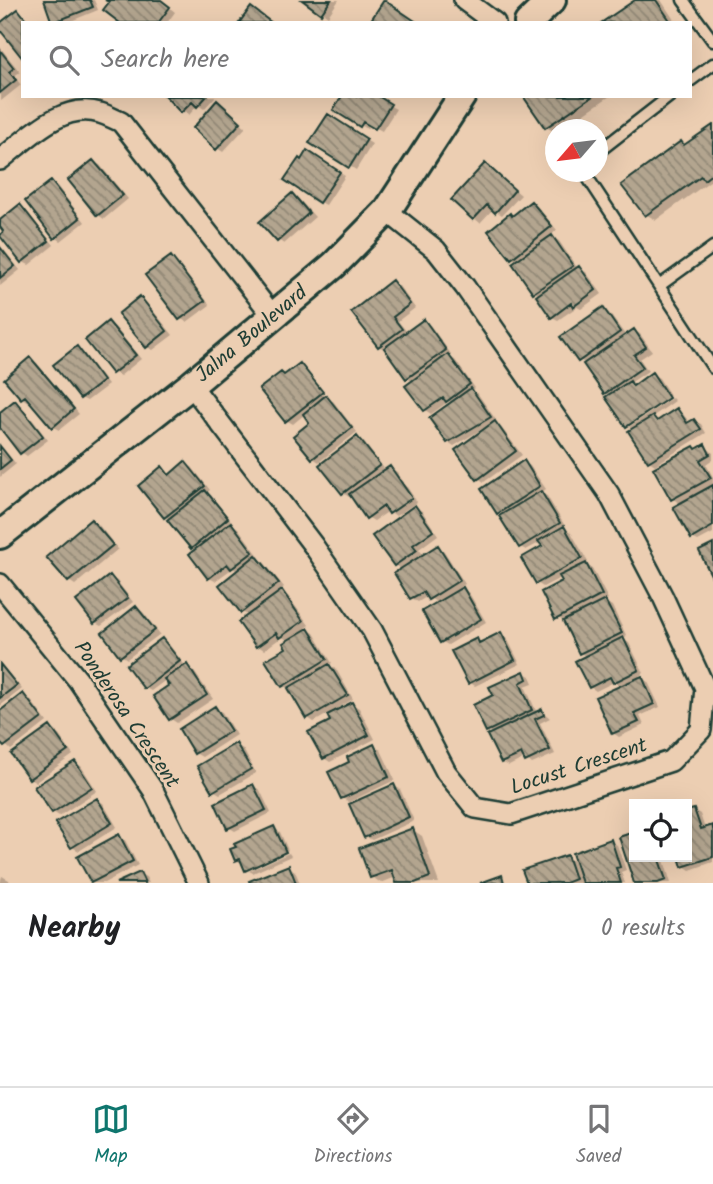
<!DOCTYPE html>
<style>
body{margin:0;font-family:Kalam,sans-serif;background:#f2f2f2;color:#202124}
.controls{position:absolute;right:21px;bottom:21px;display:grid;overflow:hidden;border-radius:0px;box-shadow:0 7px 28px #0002}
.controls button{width:63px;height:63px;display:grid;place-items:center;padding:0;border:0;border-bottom:2px solid #e0e0e0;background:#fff;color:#202124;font:35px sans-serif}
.compass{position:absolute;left:545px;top:119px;width:63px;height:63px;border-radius:50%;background:#fff;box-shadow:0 7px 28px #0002;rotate:242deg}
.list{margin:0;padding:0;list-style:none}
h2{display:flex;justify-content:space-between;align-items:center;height:91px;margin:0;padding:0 28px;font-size:30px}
h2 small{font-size:23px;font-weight:400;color:#757577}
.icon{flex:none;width:38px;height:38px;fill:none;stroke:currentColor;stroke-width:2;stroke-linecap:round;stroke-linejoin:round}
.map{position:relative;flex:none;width:713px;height:883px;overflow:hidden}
.search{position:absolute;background:#fff;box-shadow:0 7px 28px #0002;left:21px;right:21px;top:21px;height:77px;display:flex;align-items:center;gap:18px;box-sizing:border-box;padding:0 24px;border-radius:0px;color:#757577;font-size:26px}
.sheet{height:203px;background:#fff}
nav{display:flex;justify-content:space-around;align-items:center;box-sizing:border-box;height:98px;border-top:2px solid #e0e0e0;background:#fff;font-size:19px;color:#757577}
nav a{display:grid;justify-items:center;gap:4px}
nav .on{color:#0f766e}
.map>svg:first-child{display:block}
.shadow{fill:#0003}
.building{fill:url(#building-back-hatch);stroke:#1f3d34;stroke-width:2}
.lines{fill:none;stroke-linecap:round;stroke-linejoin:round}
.lane-casing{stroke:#1f3d34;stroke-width:15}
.street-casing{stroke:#1f3d34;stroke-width:24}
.secondary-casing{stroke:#1f3d34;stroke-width:32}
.lane{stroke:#ecceb2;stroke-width:10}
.street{stroke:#ecceb2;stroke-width:19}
.secondary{stroke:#ecceb2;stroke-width:26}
.labels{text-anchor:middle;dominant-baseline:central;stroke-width:6;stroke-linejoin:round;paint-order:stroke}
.street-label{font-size:21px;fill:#1f3d34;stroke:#ecceb2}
</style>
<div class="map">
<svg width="713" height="883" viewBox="0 0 713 883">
<defs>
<pattern id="building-back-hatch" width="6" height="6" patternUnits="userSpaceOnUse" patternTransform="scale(1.75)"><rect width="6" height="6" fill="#b3a58f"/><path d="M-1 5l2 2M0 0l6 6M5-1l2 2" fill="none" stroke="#918876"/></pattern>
</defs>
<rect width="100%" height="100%" fill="#ecceb2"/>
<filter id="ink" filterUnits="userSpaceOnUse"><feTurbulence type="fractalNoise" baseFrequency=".0143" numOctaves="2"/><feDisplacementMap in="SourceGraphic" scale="14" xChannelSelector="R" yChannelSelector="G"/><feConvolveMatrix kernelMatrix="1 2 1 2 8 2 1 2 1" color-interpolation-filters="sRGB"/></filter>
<g filter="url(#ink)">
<!-- shadow -->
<path class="shadow" d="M46,0H94L98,10L66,23H56Z
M108,0H160L175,12L167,23H121Z
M305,0H339L328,16Z
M638,0H661L676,23H604Z
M0,47L20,72L14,76L21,85L1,101Z
M167,96H216L204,109L198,105L189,115Z
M372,96L396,109L382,131L369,124L367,129L336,109Z
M525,96H610L560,130H556L555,132L546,127Z
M218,103L246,127L223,152L217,148Z
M328,116L372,144L356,170L312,142Z
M713,127V183L710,181L656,220L647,215L681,143L686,146Z
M314,156L345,176L326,205L320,202L301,162Z
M94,162L100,165L128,199L104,219L98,215L70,181Z
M486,165L521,195L502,215L493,209L480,223L453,200Z
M51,183L57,186L85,222L61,241L55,237Z
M292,195L298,198L315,217L284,244L278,240Z
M531,203L537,206L557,230L550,236L559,241L578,269L586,272L602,294L581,309L577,307L558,320L552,317L540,295L534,292L514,263L518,261L512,258L514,217Z
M20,206L26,210L54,245L29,265L23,262L1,234L6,231L0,222Z
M0,245L20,270L0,286Z
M171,258L177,262L210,305L187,322L181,319Z
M392,283L399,286L415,308L398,321L408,333L424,322L430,325L451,354L448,356L455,360L475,388L472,391L478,394L496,420L493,422L501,427L522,455L484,482L478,478L488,428L487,426L454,446L448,442L452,403L449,401L431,414L425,410L414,382L407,378L385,350L379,346Z
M140,299L146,302L173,335L153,350L147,347Z
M603,309L609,313L626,336L634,331L640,334L652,351L640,359L648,371L630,383L636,386L652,374L659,378L670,395L627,424L610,396L605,393L585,363L579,360Z
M109,323L115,327L141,359L120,376L113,372Z
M77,348L83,352L108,385L87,401L81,398Z
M30,359L37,363L79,414L59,430L53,427L30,400L28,402L22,398Z
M300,365L304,367H301L327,400L333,401L357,432L319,462L313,458L312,423L305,414L293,424L286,420V376Z
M672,398L675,401L652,417L660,421L677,410L683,414L690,423L694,421L701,424L706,433L655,465L649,461L634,430L629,427Z
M15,402L22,406L48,440L27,456L21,452L0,425V414Z
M357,438L363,441L386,471L390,468L397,472L417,502L396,516L389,511L374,521L367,517L352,495L349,497L343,493Z
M0,444L16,464L0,477Z
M705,446L713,453V459L706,464L713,477V533L698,541L692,538L682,504L673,499L697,450Z
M524,462L530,466L546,489L541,493L547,496L565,526L563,528L571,532L588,562L584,564L592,568L608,599L604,601L612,606L627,637L622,639L629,643L644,673L639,676L648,682L660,707L640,716L644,725L619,737L613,733L623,687L614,682L596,691L590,687L588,657L580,653L565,621L557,618L565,582L562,577L543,587L537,583L544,547L541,542L526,550L520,547L503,516L498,513Z
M185,464L192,467L210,490L206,493L211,495L233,523L231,524L238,528L259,556L256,557L263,561L284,587L279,591L288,596L309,625L305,628L314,633L332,663L328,665L336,669L353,699L331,712L333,714L352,704L359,708L375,739L330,762L324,758L332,721L328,714L314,722L308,718L289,689L283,685L289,641L282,637L264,650L258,646L240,622L249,616L242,612L239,572L233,568L215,581L209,578L197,551L192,548L171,520L165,516L162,468L171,475Z
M415,508L422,511L438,535L419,549L424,556L438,547L444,551L465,584L460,587L469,593L486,622L448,645L441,641L438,604L428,596L418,602L412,598L396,574L403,570L395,565Z
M91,521L98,524L118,549L75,585L69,581Z
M110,577L117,581L133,602L101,626L95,623Z
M137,608L143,612L160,634L127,659L121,655Z
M501,634L507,638L520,664L475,686L469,682L477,640L482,643Z
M162,640L168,643L186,667L193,670L213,699L177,723L171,719L155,696L171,686L167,679L151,691L145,688Z
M0,664L22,689L0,706Z
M524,673L530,676L533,683L525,686L537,713L542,711L550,718L540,723L555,754L532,764L525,758L509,766L502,762L494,734L487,730L495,696Z
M23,695L30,699L47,722L11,750L0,740V713Z
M215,709L222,712L236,735L202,757L195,753Z
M50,728L56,731L73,755L36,782L30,778Z
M236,745L243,749L256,773L220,794L213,790Z
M374,746L381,750L395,780L349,802L343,798L352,762Z
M75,763L81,766L97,791L59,816L53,812Z
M253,786L260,790L271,813L235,831L228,827Z
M393,786L400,789L414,821L372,840L366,837Z
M97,800L103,803L117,827L79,851L72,847Z
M694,810L700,814L705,829L713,826V862L690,870L684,866L681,857H687V813Z
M274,828L280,832L288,850L246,870L244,864L236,860Z
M413,830L422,836L439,883H398L396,877L381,883L372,877Z
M634,834V857H663L671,883H636L621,838Z
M119,836L125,840L138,865L104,883H94L79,858Z
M611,841L617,845L626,870L621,872L625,883H529L566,857L577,863Z
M289,853L291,856L253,873L249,871Z
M289,867L295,871L300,883H252Z
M140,874L146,877L149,883H120Z
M2,876L9,880L10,883H0Z"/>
<!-- building -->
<path class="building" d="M44,0H90L93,7L52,23Z
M105,0H161L170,7L158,23H120L103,10L109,2Z
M302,0H331L321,14Z
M384,0L418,23H369Z
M635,0H656L671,22L601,23Z
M251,7L272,23H239Z
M18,9L29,23H23V59L0,30V23Z
M0,50L14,68L9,72L16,80L0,93Z
M165,96H207L197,107L192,102L181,113Z
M342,96H378L391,104L375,129L363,122L360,127L333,110Z
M523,96H593L545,128Z
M217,100L241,122L216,150L193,128Z
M328,114L367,139L349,168L309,143Z
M713,125V173L704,180L701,176L645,216L621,185L681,141L684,145Z
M307,150L340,172L319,203L284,180L299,158L301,160Z
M93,160L123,195L97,216L68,180Z
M485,163L515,190L495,213L487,205L473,220L451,200Z
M51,181L80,218L54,239L25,201Z
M292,193L309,213L277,242L259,222Z
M531,201L552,226L511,259L488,231L510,213L512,216Z
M20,204L49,241L21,263L0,236L3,231L0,227V220Z
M552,235L573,266L533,293L512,263Z
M0,247L15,266L0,278Z
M171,256L205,301L179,320L145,275Z
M579,266L596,290L573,307L571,303L551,318L536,296Z
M392,280L410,304L393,317L402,329L378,347L351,312Z
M140,296L167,331L146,348L118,314Z
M603,307L620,332L578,362L560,337Z
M424,319L446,350L406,379L384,348Z
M108,321L136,355L112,374L85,340Z
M634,329L646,347L634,355L643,367L604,394L583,364Z
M77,346L103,381L80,399L53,365Z
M448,354L470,384L446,402L443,398L424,411L405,386Z
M30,357L74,409L52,428L25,396L21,399L4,379Z
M300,363L323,392L285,422L259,389L281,372L284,375Z
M652,372L669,398L626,427L605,397L630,381L633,386Z
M471,388L491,417L447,443L429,418Z
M326,395L352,428L312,459L293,436L309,423L303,414Z
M15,400L43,436L20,454L0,428V412Z
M677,408L687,423L694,419L701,429L648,462L628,431L653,416L657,421Z
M495,421L516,451L477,480L455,450Z
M357,436L380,465L342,494L319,465Z
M705,444L710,454L700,460L711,478L671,500L653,468L694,446L696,449Z
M0,446L11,460L0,469Z
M524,460L540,486L497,514L481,489Z
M185,461L205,486L164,518L138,486L162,466L169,475Z
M390,466L412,498L389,514L384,506L366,519L349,494Z
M713,485V526L691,539L673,507Z
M205,490L228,518L191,549L167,520Z
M541,491L560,523L519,548L499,516Z
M415,505L433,531L413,545L417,550L394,566L372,536Z
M91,519L113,545L68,582L46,557Z
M231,522L253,552L231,569L227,564L208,579L189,554Z
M564,526L582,558L536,584L521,558L542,546L538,541Z
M713,544V579L699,551Z
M438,545L460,580L428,600L423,592L410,599L394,573Z
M256,555L279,583L241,613L219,585Z
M586,563L602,595L555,620L541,592L562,581L559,576Z
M110,575L128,598L94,624L76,601Z
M463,587L481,619L440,643L422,611Z
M282,590L303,621L279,638L276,633L256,647L238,622Z
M605,600L622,633L579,654L563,621Z
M136,606L155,630L120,657L102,633Z
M308,628L327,659L282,687L265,660L286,648L283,643Z
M501,632L515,660L468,684L451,651L477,638L479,643Z
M623,637L639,670L613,683L610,677L589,688L575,661Z
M162,638L180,661L144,689L126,665Z
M0,664L17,685L0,698Z
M187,664L207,695L169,720L153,696L169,685L164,679Z
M329,664L348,695L306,719L288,688Z
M524,671L527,679L520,683L532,710L486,732L473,705L493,695L489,687Z
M642,676L654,704L634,713L639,722L612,734L595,697Z
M23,693L42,718L4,747L0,743V711Z
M352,702L369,735L323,759L308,732L330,721L327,715Z
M215,706L231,731L194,754L179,729Z
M542,709L544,715L535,719L550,750L525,762L521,754L501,763L487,735Z
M50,726L68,751L29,779L11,754Z
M236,743L251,769L212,792L197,766Z
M374,744L389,777L341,799L328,772L349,762L347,757Z
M75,761L92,787L52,813L34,787Z
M253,784L266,810L227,829L215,803Z
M394,784L409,817L364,838L349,804Z
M97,798L112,823L71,848L55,823Z
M694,809L701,829L713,825V857L682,867L679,857H687V811Z
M274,826L286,852L245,871L240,859L235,861L230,849L236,847L234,844Z
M413,828L430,877L415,883H396L392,870L370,878L359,848Z
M634,832V857H658L666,880L658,883H634L619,837Z
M119,834L133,861L91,883L77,857Z
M611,839L620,867L616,868L621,883H582L572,853Z
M567,855L575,879L565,883H527L522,870Z
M289,865L296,883H250L249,881Z
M140,872L145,883H116Z
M502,875L504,883H480Z"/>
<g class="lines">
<!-- lane casing -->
<g class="lane-casing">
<path id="lane" d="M683,0L713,41
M690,81L713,64
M598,152L670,96
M584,172L713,368
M659,286L713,247"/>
</g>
<!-- street casing -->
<g class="street-casing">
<path id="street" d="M464,0L495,23
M0,160C27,139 62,101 100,113C107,115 114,119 121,122L273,316
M191,385L313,545L372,630L446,772L475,808L511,814L671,761L701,730L705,688L663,597L609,494L465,287L436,250L387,211
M0,584L78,680L153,790L199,883"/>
</g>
<!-- secondary casing -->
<g class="secondary-casing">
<g id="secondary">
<path d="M528,23L552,0"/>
<path id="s1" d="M0,535L191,385L334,265L387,211L462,96"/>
</g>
</g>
<!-- lane -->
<use href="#lane" class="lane"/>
<!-- street -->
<use href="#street" class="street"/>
<!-- secondary -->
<use href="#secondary" class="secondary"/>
</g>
</g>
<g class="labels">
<!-- street labels -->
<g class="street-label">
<text stroke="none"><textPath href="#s1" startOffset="322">Jalna Boulevard</textPath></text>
<text transform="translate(126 715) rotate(56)">Ponderosa Crescent</text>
<text transform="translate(579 767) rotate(-18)">Locust Crescent</text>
</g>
</g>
</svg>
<div class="controls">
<button><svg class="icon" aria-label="locate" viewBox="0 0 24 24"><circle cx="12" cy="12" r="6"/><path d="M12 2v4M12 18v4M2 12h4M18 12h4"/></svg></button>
</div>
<svg class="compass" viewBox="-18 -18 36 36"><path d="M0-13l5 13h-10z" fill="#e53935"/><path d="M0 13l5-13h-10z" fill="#757577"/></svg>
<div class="search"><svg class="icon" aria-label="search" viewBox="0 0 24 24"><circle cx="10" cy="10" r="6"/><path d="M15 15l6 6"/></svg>Search here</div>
</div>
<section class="sheet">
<h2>Nearby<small>0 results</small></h2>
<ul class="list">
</ul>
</section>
<nav>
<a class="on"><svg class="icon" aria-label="map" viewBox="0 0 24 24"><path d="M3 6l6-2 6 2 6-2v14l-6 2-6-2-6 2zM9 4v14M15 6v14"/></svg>Map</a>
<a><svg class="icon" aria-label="directions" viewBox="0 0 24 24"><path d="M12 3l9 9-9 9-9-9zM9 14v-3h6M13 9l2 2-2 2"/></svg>Directions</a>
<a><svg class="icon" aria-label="saved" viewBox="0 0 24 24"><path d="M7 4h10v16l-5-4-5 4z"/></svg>Saved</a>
</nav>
